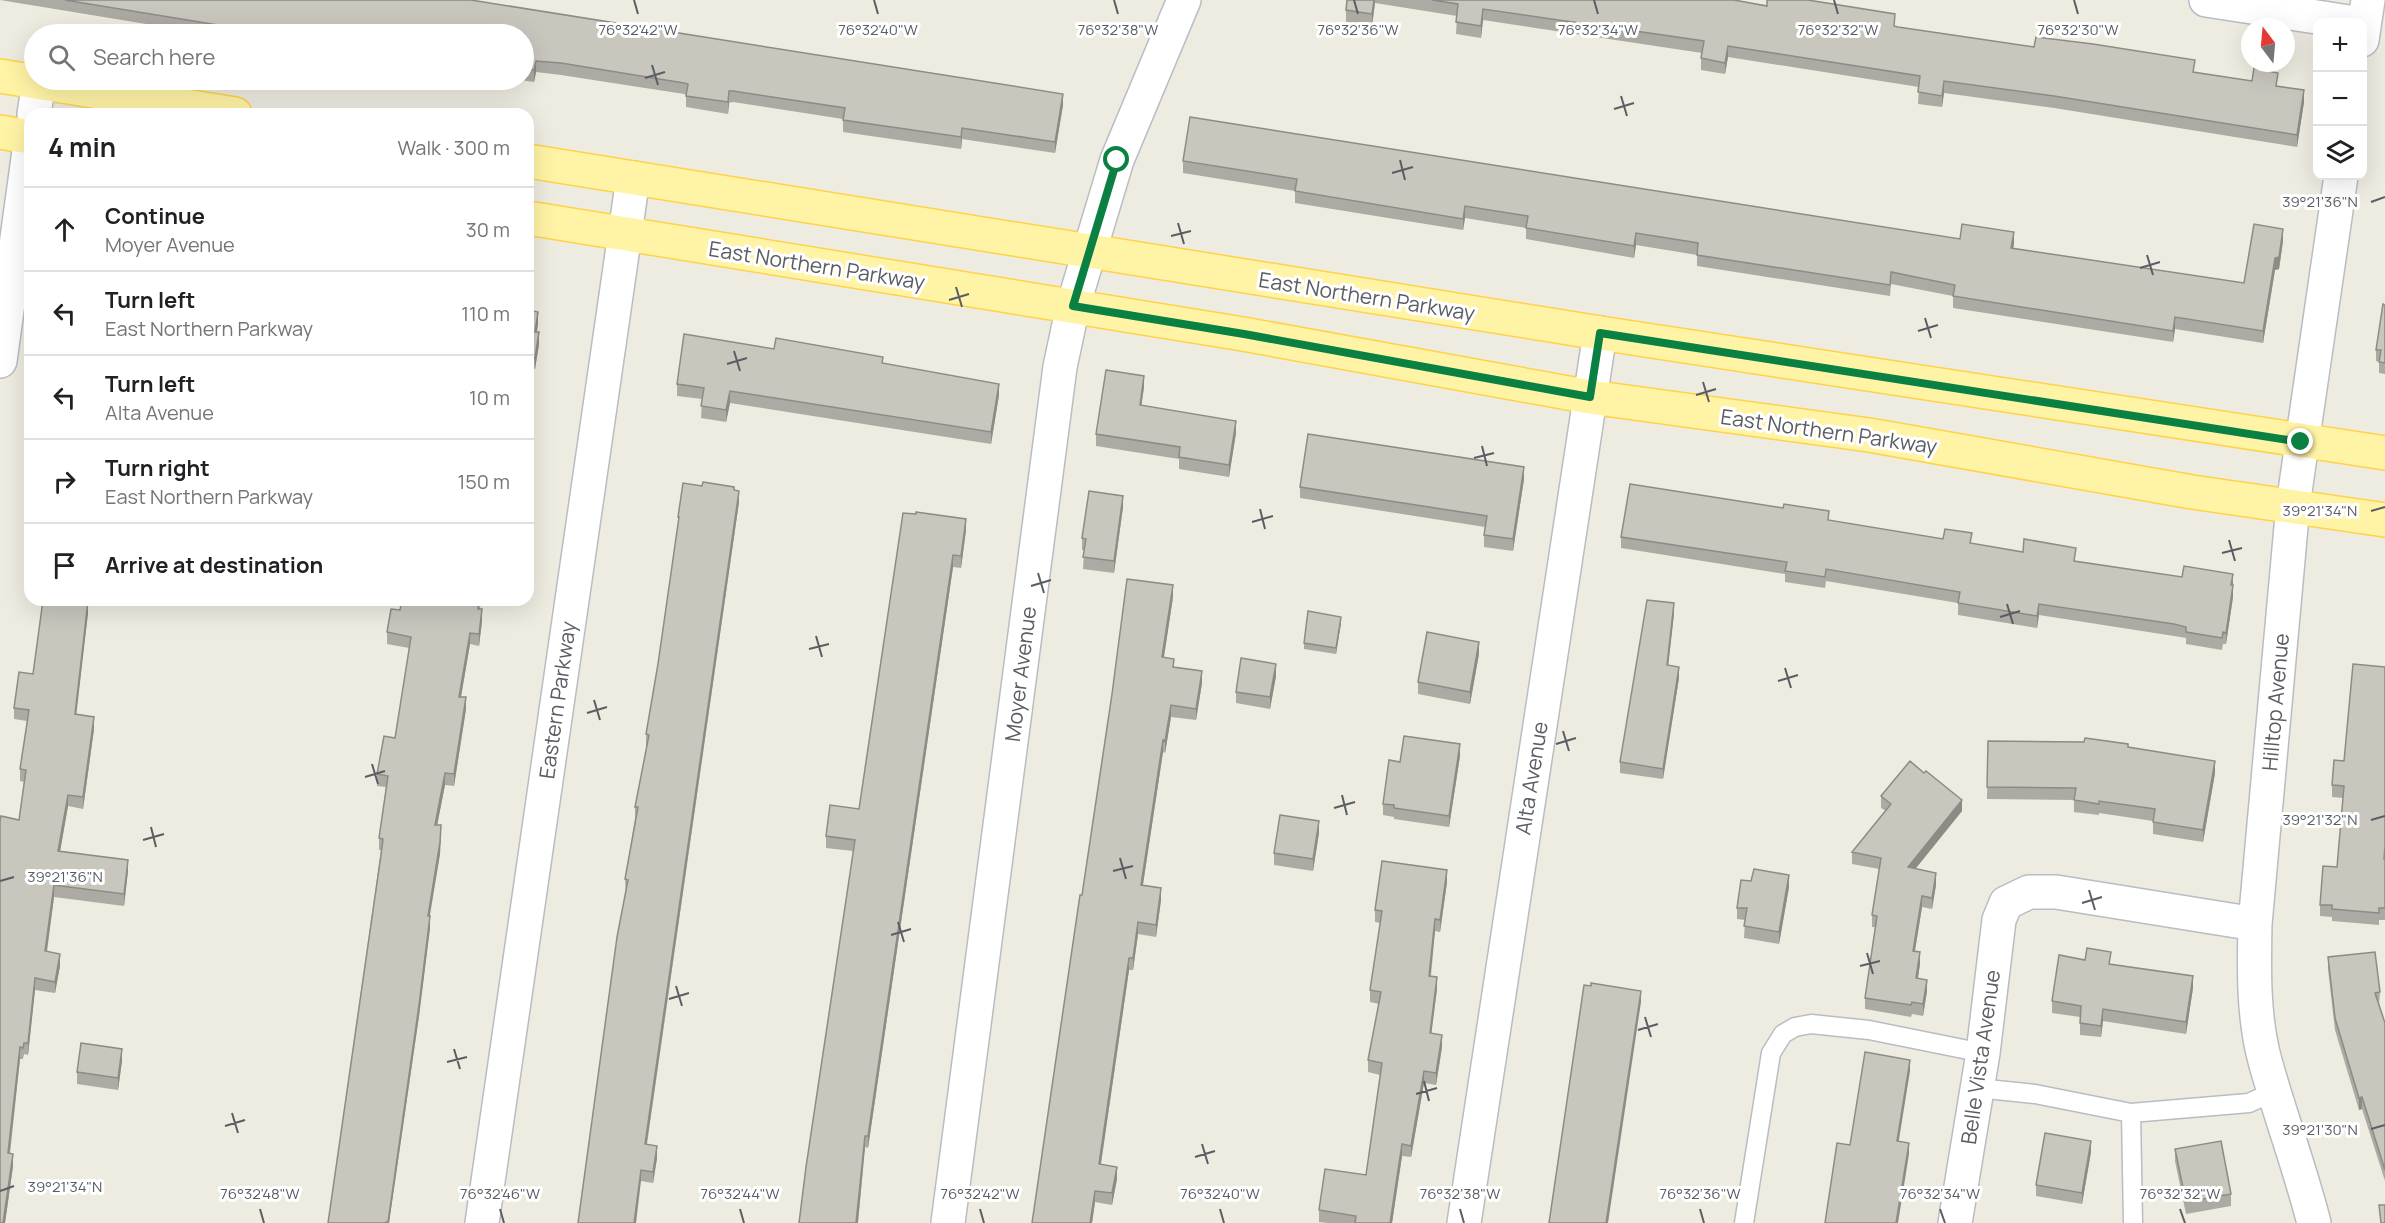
<!DOCTYPE html>
<meta charset="utf-8">
<style>
body{margin:0;font-family:Manrope,sans-serif;background:#f2f2f2;color:#202124}
.controls{position:absolute;right:18px;top:18px;display:grid;overflow:hidden;border-radius:12px;box-shadow:0 6px 24px #0002}
.controls button{width:54px;height:54px;display:grid;place-items:center;padding:0;border:0;border-bottom:2px solid #e0e0e0;background:#fff;color:#202124;font:30px sans-serif}
.compass{position:absolute;left:2241px;top:18px;width:54px;height:54px;border-radius:50%;background:#fff;box-shadow:0 6px 24px #0002;rotate:344deg}
.stop{position:absolute;width:18px;height:18px;margin:-14px;border:4px solid #0b8043;border-radius:50%;background:#fff}
.stop.end{background:#0b8043;border-color:#fff;box-shadow:0 2px 6px #0008}
.list{margin:0;padding:0;list-style:none}
h2{display:flex;justify-content:space-between;align-items:center;height:78px;margin:0;padding:0 24px;font-size:26px}
h2 small{font-size:20px;font-weight:400;color:#757577}
.list li{display:grid;grid-template-columns:39px 1fr auto;gap:18px;align-items:center;box-sizing:border-box;height:84px;padding:0 24px;border-top:2px solid #e0e0e0}
.list b{display:block;font-size:22px;white-space:nowrap}
.list p{margin:0;font-size:20px;white-space:nowrap;color:#757577}
.list em{font-size:20px;font-style:normal;color:#757577}
.icon{flex:none;width:33px;height:33px;fill:none;stroke:currentColor;stroke-width:2;stroke-linecap:round;stroke-linejoin:round}
.map{position:relative;flex:none;width:2385px;height:1223px;overflow:hidden}
.search{position:absolute;background:#fff;box-shadow:0 6px 24px #0002;left:24px;top:24px;width:510px;height:66px;display:flex;align-items:center;gap:15px;box-sizing:border-box;padding:0 21px;border-radius:33px;color:#757577;font-size:22px}
.panel{position:absolute;background:#fff;box-shadow:0 6px 24px #0002;left:24px;top:108px;width:510px;height:498px;border-radius:18px}
.map>svg:first-child{display:block}
.lines{fill:none;stroke-linecap:round;stroke-linejoin:round}
.lane-casing{stroke:#b9bcc2;stroke-width:21}
.street-casing{stroke:#b9bcc2;stroke-width:36}
.secondary-casing{stroke:#babdc4;stroke-width:36}
.primary-casing{stroke:#fed34a;stroke-width:36}
.lane{stroke:#fff;stroke-width:18}
.street{stroke:#fff;stroke-width:33}
.secondary{stroke:#fff;stroke-width:33}
.primary{stroke:#fff4a5;stroke-width:33}
.wall{fill:#adaaa3}
.shaded-wall{fill:#8d8b85}
.building{fill:#c9c6be;stroke:#8d8b85;stroke-width:1.5}
.route{stroke:#0b8043;stroke-width:8}
.ticks{fill:none;stroke:#5a5e64;stroke-width:2}
.labels{text-anchor:middle;dominant-baseline:central;stroke-width:6;stroke-linejoin:round;paint-order:stroke}
.street-label{font-size:21px;fill:#5a5e64;stroke:#fff}
.ticks-label{font-size:15px;text-anchor:middle;fill:#5a5e64;stroke:#fff;stroke-width:6;stroke-linejoin:round;paint-order:stroke}
</style>
<div class="map">
<svg width="2385" height="1223" viewBox="0 0 2385 1223">
<rect width="100%" height="100%" fill="#eeece1"/>
<g class="lines">
<!-- lane casing -->
<g class="lane-casing">
<path id="lane" d="M1977,1088L2035,1094L2131,1113L2249,1103L2275,1091
M2131,1113L2133,1223
M1744,1223L1771,1053L1783,1034L1795,1027L1811,1024L1869,1030L1983,1053"/>
</g>
<!-- street casing -->
<g class="street-casing">
<path id="street" d="M2206,0L2349,22
M2362,40L2368,0
M34,114L39,82
M0,361L30,144
M482,1223L633,178
M948,1223L1060,367L1073,306
M1464,1223L1600,333
M1955,1223L1983,1053L1999,920L2006,903L2029,892H2056L2255,924
M2314,1223C2300,1168 2280,1115 2265,1061C2253,1017 2254,969 2255,924L2293,505L2341,176"/>
</g>
<!-- secondary casing -->
<g class="secondary-casing">
<path id="secondary" d="M1073,306L1117,160L1184,0"/>
</g>
<!-- primary casing -->
<g class="primary-casing">
<path id="primary" d="M0,76L235,114
M0,132L30,137
M528,161L1600,333L2385,453
M528,218L1243,334L1590,397L1869,435L2192,492L2385,520"/>
</g>
<!-- lane -->
<use href="#lane" class="lane"/>
<!-- street -->
<use href="#street" class="street"/>
<!-- secondary -->
<use href="#secondary" class="secondary"/>
<!-- primary -->
<use href="#primary" class="primary"/>
</g>
<!-- wall -->
<path class="wall" d="M0,0H471L1063,105L1055,153L962,139L961,149L843,132V119L733,102L729,103L728,114L686,107V95L684,94L561,75L536,72L534,82L520,80H524V34H207Z
M1347,0H1735L1898,27L2278,86L2304,102L2297,147L2054,108L1944,93L1942,107L1918,104L1919,87L1728,57L1725,74L1701,70V58L1702,53L1483,20L1481,38L1456,34L1457,16L1375,3L1372,26L1346,22V10Z
M1183,161L2014,244L2013,248L2244,283L2283,241L2279,269L2275,270L2263,343L2175,329L2173,342L1953,308V296L1891,284L1890,296L1697,266V255L1636,245L1634,258L1526,239V228L1465,218L1463,230L1295,203V191L1183,173Z
M2385,305V374L2379,373V362L2376,361V350Z
M528,310L538,323L537,332L539,344L535,369H532L530,383H528Z
M774,349L883,364L999,395L991,444L730,403L726,422L701,418L702,399L677,396V384Z
M1144,387L1141,405L1236,433L1229,477L1179,469V459L1096,446V434Z
M1524,479L1513,551L1484,547V535L1485,527L1300,498V487Z
M734,490L739,502L647,1144L657,1158L653,1183L641,1181L625,879L635,819V807L647,746H646V734L658,664L678,528V517Z
M1123,507L1114,573L1083,569L1084,550H1082V538Z
M916,514L966,530L961,568L953,567L868,1148L865,1147L858,1223H799L853,851L826,848V836L859,809Z
M1829,520L2075,561L2233,597L2226,644H2223L2222,650L2186,644V638L2174,636L2039,615L2037,628L1958,615V603L1826,581L1825,588L1785,582V574L1621,548V537Z
M1173,597L1164,657L1174,667L1202,683L1196,720L1171,717L1165,753L1163,752L1143,885L1161,900L1156,937L1138,934L1133,970H1129L1101,1164L1117,1179L1112,1205L1095,1202L1092,1223H1032L1082,895Z
M43,600H85L88,613L76,714L94,729L83,809L68,806L60,851L128,871L124,906L54,897L47,952L60,966L55,993L35,990L28,1055L24,1054L23,1059H20L10,1154L13,1166L5,1223L19,820L24,782L20,781V769L27,721L14,719V708L33,674Z
M481,600L480,609L482,621L479,646L470,644L461,697L466,709L454,786L445,785L437,825L441,837L440,854L429,916L430,928L419,1016L389,1223H328L381,850H379V838L386,787L377,786V774L395,738L409,648L387,644V632L400,610Z
M1674,614L1668,666L1679,678L1663,779L1620,773V762Z
M1341,623L1336,654L1304,649V643Z
M1479,654L1470,704L1418,694V682Z
M2385,667V920H2379V925L2332,921V917L2320,916V905L2337,867L2343,798L2332,797V785L2344,761Z
M1276,676L1270,709L1236,703V692Z
M1988,741L2128,747L2215,773L2203,842L2153,834V821L2099,813V815L2074,812V800L1987,799Z
M1460,756L1449,827L1394,819V817L1383,815V804L1400,762Z
M1881,796L1962,811L1915,869L1936,885L1932,909L1922,907L1915,951L1920,964L1918,978L1927,991L1923,1016L1912,1014L1911,1017L1865,1009V998L1875,927H1872V915L1879,869L1852,864V852L1886,811L1881,808Z
M1319,833L1313,871L1274,865V853Z
M1751,881L1789,887L1779,944L1744,938L1745,920L1737,919V908Z
M1447,882L1440,932L1435,931L1431,976L1437,989L1431,1033L1442,1047L1436,1085L1424,1083L1411,1157L1402,1156L1392,1223H1328L1319,1222V1210L1366,1175L1380,1075L1368,1072V1060L1379,1004L1370,1002V990L1380,923L1375,922V910Z
M2328,957L2380,992L2379,1004L2385,1023V1181L2362,1109L2359,1110L2335,1030L2328,969Z
M2111,964L2193,988L2186,1034L2103,1021L2101,1037L2080,1035V1017L2052,1013V1001Z
M122,1061L118,1090L77,1084V1072Z
M2175,1149L2231,1194V1206L2186,1214L2175,1161Z
M2091,1152L2082,1204L2036,1196V1185Z"/>
<!-- shaded-wall -->
<path class="shaded-wall" d="M1374,0H1375V3L1372,26V14Z
M1483,9V20L1481,38V26Z
M1728,46V57L1725,74V63Z
M536,61V72L534,82V70Z
M1944,81V93L1942,107V96Z
M2304,90V102L2297,147V135Z
M729,91V103L728,114V102Z
M1063,94V105L1055,153V142Z
M962,128V139L961,149V137Z
M1465,206V218L1463,230V219Z
M2283,229V241L2279,269L2275,270L2263,343V331L2275,258Z
M2014,232V244L2011,259V248Z
M1636,233V245L1634,258V246Z
M538,312V323L535,344V332Z
M2175,317V329L2173,342V331Z
M539,332V344L535,369V358Z
M532,357V369L530,383V371Z
M1144,376V387L1140,416V405Z
M999,384V395L991,444V432Z
M730,391V403L726,422V410Z
M1236,421V433L1229,477V465Z
M1524,467V479L1513,551V539Z
M739,491V502L645,1155V1144Z
M1123,496V507L1114,573V561Z
M966,519V530L961,568V556Z
M953,555V567L868,1148V1136Z
M2233,574V597L2226,644V633Z
M1173,585V597L1162,669V657Z
M88,601V613L75,726V714Z
M1674,603V614L1667,676V665Z
M2039,604V615L2037,628V616Z
M482,609V621L479,646V634Z
M1341,617V623L1336,654V648Z
M470,633V644L459,708V697Z
M1479,642V654L1470,704V692Z
M1276,664V676L1270,709V697Z
M1679,667V678L1663,779V769Z
M1202,671V683L1196,720V709Z
M466,697V709L454,786V774Z
M1171,705V717L1165,753V741Z
M94,717V729L83,809V797Z
M1163,740V752L1141,897V885Z
M1460,744V756L1449,827V816Z
M2215,761V773L2203,842V830Z
M445,773V785L435,836V825Z
M68,795V806L58,863V851Z
M1962,800V811L1908,878V867Z
M1319,821V833L1313,871V859Z
M441,825L440,854L428,927V916Z
M128,860V871L124,906V894Z
M1447,870V882L1440,932V920Z
M1936,873V885L1932,909V898Z
M1789,875V887L1779,944V932Z
M54,885V897L45,963V951Z
M1161,888V900L1156,937V925Z
M1922,896V907L1913,962V951Z
M430,916V928L419,1016L389,1223H388L419,1005Z
M1435,919V931L1429,988V976Z
M1138,922V934L1133,970V958Z
M1920,952V964L1916,990V978Z
M60,954V966L55,993V982Z
M1129,958V970L1099,1176V1164Z
M2193,976V988L2186,1034V1022Z
M1437,977V989L1430,1045V1033Z
M35,978V990L28,1055V1043Z
M1927,980V991L1923,1016V1004Z
M1641,991V1002L1608,1223H1606Z
M2103,1009V1021L2101,1037V1026Z
M1442,1035V1047L1436,1085V1073Z
M20,1047V1059L8,1165V1153Z
M122,1049V1061L118,1090V1078Z
M1910,1060V1071L1897,1152V1141Z
M1424,1071V1083L1411,1157V1146Z
M2362,1097V1109L2359,1110V1098Z
M865,1136V1147L858,1221V1223H856Z
M2091,1141V1152L2082,1204V1193Z
M1909,1143V1154L1898,1223H1896Z
M1402,1144V1156L1392,1223H1390Z
M657,1146V1158L653,1183V1172Z
M13,1154V1166L5,1223H3Z
M1117,1167V1179L1112,1205V1193Z
M641,1170V1181L636,1223H634Z
M1095,1191V1202L1092,1223H1090Z"/>
<!-- building -->
<path class="building" d="M65,0H471L1063,94L1055,142L962,128L961,137L843,120L845,108L733,91H729L728,102L686,96L688,84L684,83L561,63L536,61L534,70L524,69V34H370L312,26L311,34H300L260,29V32Z
M1347,0H1374L1372,14L1346,10Z
M1432,0H1734L1767,6V0H1808L1895,14L1894,26L1898,27L2034,47L2036,37L2093,44L2195,60L2193,72L2252,81L2254,68L2278,73L2276,86L2304,90L2297,135L2054,96L1944,81L1942,96L1918,92L1920,76L1728,46L1725,63L1701,58L1704,41L1483,9L1481,26L1456,22L1458,4Z
M1190,117L1960,239L1962,224L2014,232L2011,248L2244,283L2254,224L2283,229L2279,257L2275,258L2263,331L2175,317L2173,331L1953,296L1955,285L1891,272L1890,285L1697,255L1698,243L1636,233L1634,246L1526,228L1528,216L1465,206L1463,219L1295,191L1297,179L1183,161Z
M2383,304L2385,305V363L2379,362L2381,350H2376Z
M528,310L538,312L535,332H539L535,358L532,357L530,371H528Z
M684,334L774,349L776,338L883,357L882,363L999,384L991,432L730,391L726,410L701,406L704,388L677,384Z
M1106,370L1144,376L1140,405L1236,421L1229,465L1179,457L1180,447L1096,434Z
M1308,434L1524,467L1513,539L1484,535L1487,516L1300,487Z
M703,482L734,487V490L739,491L645,1144L657,1146L653,1172L641,1170L634,1223H578L617,937L628,880L625,879L638,807H635L649,735L646,734L658,664L679,517H678L683,483L702,486Z
M1630,484L1783,508L1784,504L1829,511L1828,520L1943,539L1945,529L1972,533L1970,543L2023,552L2024,539L2076,548L2074,561L2182,577L2184,566L2233,574L2231,585H2233L2226,633L2223,632L2222,638L2186,632V627L2174,624L2039,604L2037,616L1958,603L1960,592L1826,569L1825,577L1785,571L1787,562L1621,537Z
M1089,491L1123,496L1114,561L1083,557L1086,539L1082,538Z
M916,512L966,519L961,556L953,555L868,1136H865L856,1223H799L806,1167L855,840L826,836L830,805L859,809L903,513L916,514Z
M1127,579L1173,585L1162,657L1174,659L1173,667L1202,671L1196,709L1171,705L1165,741L1163,740L1141,885L1161,888L1156,925L1138,922L1133,958H1129L1099,1164L1117,1167L1112,1193L1095,1191L1090,1223H1032L1080,895H1082L1112,694Z
M43,600H83L88,601L75,714L94,717L83,797L68,795L58,851L128,860L124,894L54,885L45,951L60,954L55,982L35,978L28,1043H24L23,1048L20,1047L8,1153L13,1154L3,1223H0V821L1,816L19,820L26,770L20,769L29,710L14,708L19,672L33,674Z
M402,600H479L478,609H482L479,634L470,633L459,697H466L454,774L445,773L435,825H441L440,842L428,916H430L419,1005L388,1222H386V1223H328L381,855L383,839L379,838L388,776L377,774L384,736L395,738L411,637L387,632L391,609L400,610Z
M1647,600L1674,603L1667,665L1679,667L1663,769L1620,762Z
M1308,611L1341,617L1336,648L1304,643Z
M1427,632L1479,642L1470,692L1418,682Z
M1241,658L1276,664L1270,697L1236,692Z
M2353,664L2385,667V846L2384,859H2385V908H2379V913L2332,909V905H2320L2323,866L2337,867L2344,786L2332,785L2334,760L2344,761Z
M1404,736L1460,744L1449,816L1394,808V805L1383,804L1389,760L1400,762Z
M2085,738L2128,744V747L2215,761L2203,830L2153,822L2155,809L2099,801V804L2074,800L2076,788L1987,787L1988,741L2084,742Z
M1910,761L1924,773L1926,771L1962,800L1908,867L1936,873L1932,898L1922,896L1913,951L1920,952L1916,978L1927,980L1923,1004L1912,1002L1911,1005L1865,998L1877,916L1872,915L1881,858L1852,852L1891,804L1881,796Z
M1280,815L1319,821L1313,859L1274,853Z
M1382,861L1447,870L1440,920L1435,919L1429,976L1437,977L1430,1033L1442,1035L1436,1073L1424,1071L1411,1146L1402,1144L1390,1223H1355L1356,1216L1319,1210L1325,1169L1366,1175L1382,1063L1368,1060L1381,992L1370,990L1382,911L1375,910Z
M1754,869L1789,875L1779,932L1744,926L1747,908H1737L1741,880L1751,881Z
M2087,948L2111,952L2109,964L2193,976L2186,1022L2103,1009L2101,1026L2080,1023L2081,1006L2052,1001L2059,955L2085,960Z
M2375,952L2380,992L2375,993L2385,1023V1170L2362,1097L2359,1098L2335,1018L2328,957Z
M1591,983L1641,991L1606,1223H1549L1584,985L1591,986Z
M81,1043L122,1049L118,1078L77,1072Z
M1865,1052L1910,1060L1897,1141L1909,1143L1896,1223H1825L1837,1143L1850,1145Z
M2045,1133L2091,1141L2082,1193L2036,1185Z
M2221,1141L2231,1194L2186,1202L2175,1149Z
M2379,1205H2385V1223H2381Z"/>
<g class="lines">
<!-- route -->
<path class="route" d="M1117,160L1073,306L1244,334L1590,397L1600,333L2301,442"/>
</g>
<!-- ticks -->
<path class="ticks" d="M634,0L638,14M874,0L878,14M1114,0L1118,14M1354,0L1358,14M1594,0L1598,14M1834,0L1838,14M2074,0L2078,14M652,65L658,85M645,78L665,72M1621,96L1627,116M1614,109L1634,103M1400,160L1405,180M1392,173L1413,167M2371,202L2385,197M1178,223L1184,244M1171,236L1191,231M2147,255L2153,275M2140,268L2160,262M956,287L962,307M949,300L969,294M1925,318L1931,338M1918,331L1938,325M734,351L740,371M727,364L747,358M1703,382L1709,402M1696,395L1716,389M1482,446L1487,466M1474,458L1494,453M1260,509L1265,529M2371,511L2385,507M1252,522L1273,516M2229,540L2235,561M2222,553L2242,548M1038,573L1044,593M1031,586L1051,580M2007,604L2013,624M2000,617L2020,611M816,636L822,657M809,649L829,644M1785,668L1791,688M1778,681L1798,675M594,700L600,720M587,713L607,707M1563,731L1569,751M1556,744L1576,738M372,764L378,784M365,777L385,771M1342,795L1347,815M1334,808L1355,802M2371,820L2385,816M151,827L156,847M143,840L164,834M1120,858L1126,879M1113,871L1133,866M0,881L14,877M2089,890L2095,910M2082,903L2102,897M898,922L904,942M891,935L911,929M1867,953L1873,974M1860,966L1880,961M676,986L682,1006M669,999L689,993M1645,1017L1651,1037M1638,1030L1658,1024M454,1049L460,1069M447,1062L467,1057M1424,1081L1429,1101M1416,1094L1437,1088M232,1113L238,1133M225,1126L245,1120M2371,1129L2385,1125M1202,1144L1208,1164M1195,1157L1215,1151M0,1191L14,1186M260,1209L264,1223M500,1209L504,1223M740,1209L744,1223M980,1209L984,1223M1220,1209L1224,1223M1460,1209L1464,1223M1700,1209L1704,1223M1940,1209L1945,1223M2180,1209L2185,1223"/>
<g class="labels">
<!-- street labels -->
<g class="street-label">
<text transform="translate(817 265) rotate(9)">East Northern Parkway</text>
<text transform="translate(1367 296) rotate(9)">East Northern Parkway</text>
<text transform="translate(1829 431) rotate(8)">East Northern Parkway</text>
<text transform="translate(1020 674) rotate(-83)">Moyer Avenue</text>
<text transform="translate(557 700) rotate(-82)">Eastern Parkway</text>
<text transform="translate(2275 702) rotate(-85)">Hilltop Avenue</text>
<text transform="translate(1531 778) rotate(-81)">Alta Avenue</text>
<text transform="translate(1980 1057) rotate(-82)">Belle Vista Avenue</text>
</g>
</g>
<g class="ticks-label">
<text x="638" y="35">76°32'42"W</text>
<text x="878" y="35">76°32'40"W</text>
<text x="1118" y="35">76°32'38"W</text>
<text x="1358" y="35">76°32'36"W</text>
<text x="1598" y="35">76°32'34"W</text>
<text x="1838" y="35">76°32'32"W</text>
<text x="2078" y="35">76°32'30"W</text>
<text x="2320" y="207">39°21'36"N</text>
<text x="2320" y="516">39°21'34"N</text>
<text x="2320" y="825">39°21'32"N</text>
<text x="65" y="882">39°21'36"N</text>
<text x="2320" y="1135">39°21'30"N</text>
<text x="65" y="1192">39°21'34"N</text>
<text x="260" y="1199">76°32'48"W</text>
<text x="500" y="1199">76°32'46"W</text>
<text x="740" y="1199">76°32'44"W</text>
<text x="980" y="1199">76°32'42"W</text>
<text x="1220" y="1199">76°32'40"W</text>
<text x="1460" y="1199">76°32'38"W</text>
<text x="1700" y="1199">76°32'36"W</text>
<text x="1940" y="1199">76°32'34"W</text>
<text x="2180" y="1199">76°32'32"W</text>
</g>
</svg>
<div class="controls">
<button>+</button>
<button>−</button>
<button><svg class="icon" aria-label="layers" viewBox="0 0 24 24"><path d="M12 4l9 5-9 5-9-5zM3 14l9 5 9-5"/></svg></button>
</div>
<svg class="compass" viewBox="-18 -18 36 36"><path d="M0-13l5 13h-10z" fill="#e53935"/><path d="M0 13l5-13h-10z" fill="#757577"/></svg>
<div class="stop" style="left:1117px;top:160px"></div>
<div class="stop end" style="left:2301px;top:442px"></div>
<div class="search"><svg class="icon" aria-label="search" viewBox="0 0 24 24"><circle cx="10" cy="10" r="6"/><path d="M15 15l6 6"/></svg>Search here</div>
<section class="panel">
<h2>4 min<small>Walk · 300 m</small></h2>
<ul class="list">
<li><svg class="icon" aria-label="ahead" viewBox="0 0 24 24"><path d="M12 20V5M6 11l6-6 6 6"/></svg><div><b>Continue</b><p>Moyer Avenue</p></div><em>30 m</em></li>
<li><svg class="icon" aria-label="left" viewBox="0 0 24 24"><path d="M17 20v-9H6M10 6l-5 5 5 5"/></svg><div><b>Turn left</b><p>East Northern Parkway</p></div><em>110 m</em></li>
<li><svg class="icon" aria-label="left" viewBox="0 0 24 24"><path d="M17 20v-9H6M10 6l-5 5 5 5"/></svg><div><b>Turn left</b><p>Alta Avenue</p></div><em>10 m</em></li>
<li><svg class="icon" aria-label="right" viewBox="0 0 24 24"><path d="M7 20v-9h11M14 6l5 5-5 5"/></svg><div><b>Turn right</b><p>East Northern Parkway</p></div><em>150 m</em></li>
<li><svg class="icon" aria-label="arrive" viewBox="0 0 24 24"><path d="M6 21V4h12l-3 4 3 4H6"/></svg><div><b>Arrive at destination</b></div></li>
</ul>
</section>
</div>
